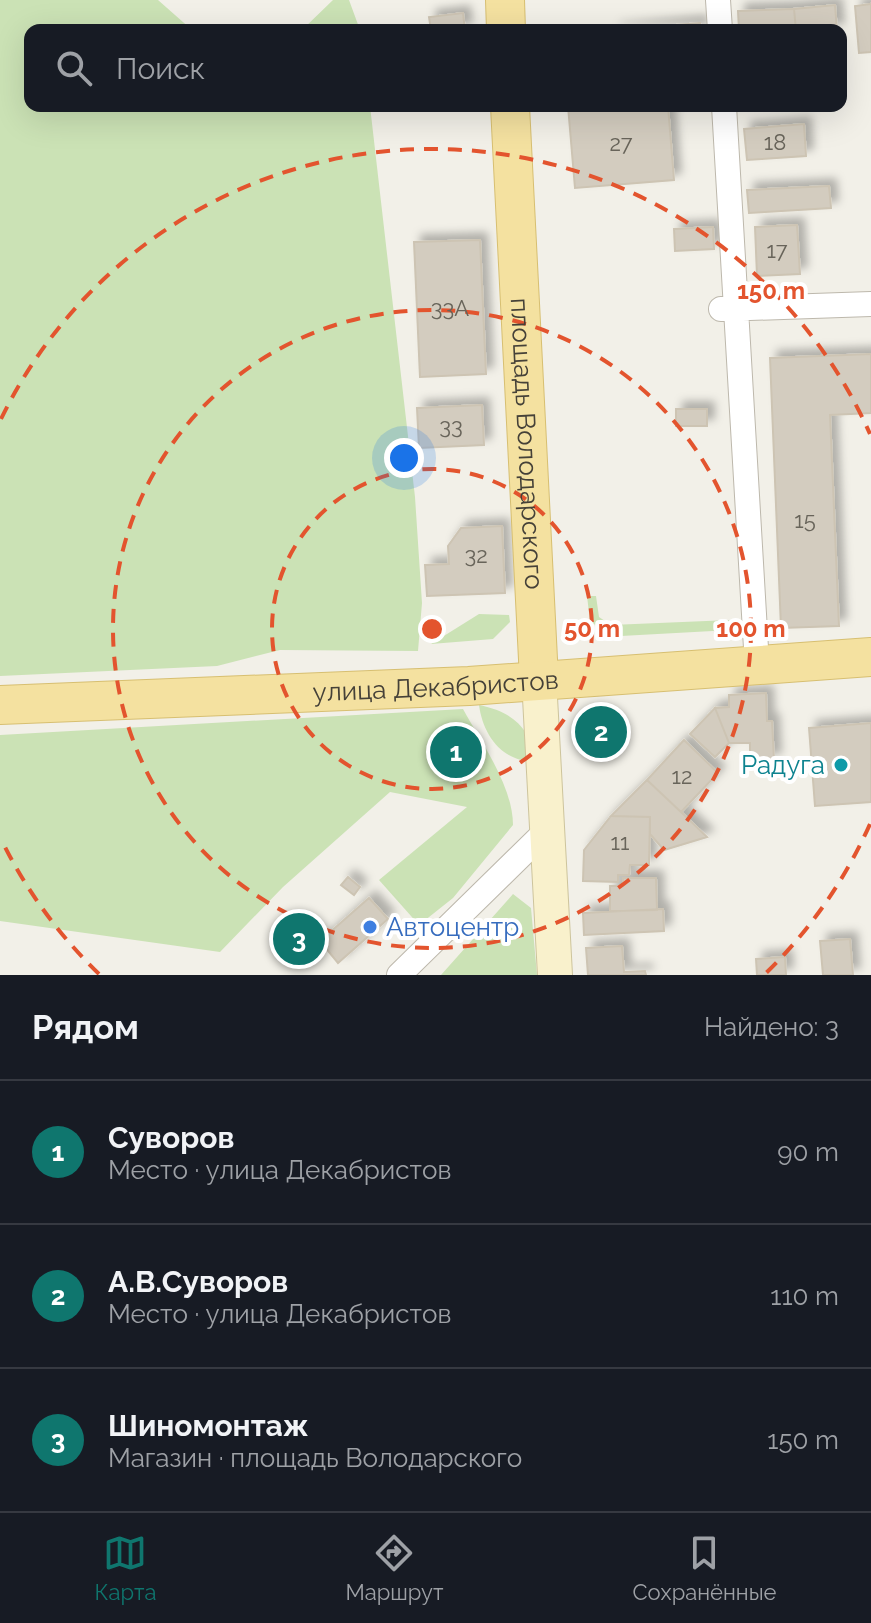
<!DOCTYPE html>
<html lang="ru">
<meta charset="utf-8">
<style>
body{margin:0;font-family:Raleway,sans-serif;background:#20242c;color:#f1f3f6}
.you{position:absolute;left:404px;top:458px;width:28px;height:28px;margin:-20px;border:6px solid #fff;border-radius:50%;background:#1a73e8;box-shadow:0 0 0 12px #1a73e833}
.badge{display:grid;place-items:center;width:52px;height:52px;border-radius:50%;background:#0f766e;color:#fff;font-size:26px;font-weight:700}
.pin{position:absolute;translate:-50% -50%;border:4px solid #fff;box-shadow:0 2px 8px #0006}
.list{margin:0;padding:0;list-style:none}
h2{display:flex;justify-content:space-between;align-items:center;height:104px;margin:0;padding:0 32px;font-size:34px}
h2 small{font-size:26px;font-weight:400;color:#9ea1a6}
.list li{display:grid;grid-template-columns:52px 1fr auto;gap:24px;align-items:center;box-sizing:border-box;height:144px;padding:0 32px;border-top:2px solid #363941}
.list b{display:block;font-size:30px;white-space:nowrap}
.list p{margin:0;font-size:26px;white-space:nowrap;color:#9ea1a6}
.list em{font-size:26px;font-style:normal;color:#9ea1a6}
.icon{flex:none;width:44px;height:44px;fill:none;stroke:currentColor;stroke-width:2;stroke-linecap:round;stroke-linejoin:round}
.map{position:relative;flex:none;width:871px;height:975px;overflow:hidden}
.search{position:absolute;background:#171b24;box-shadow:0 8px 32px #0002;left:24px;right:24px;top:24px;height:88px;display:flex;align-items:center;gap:20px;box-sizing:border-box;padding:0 28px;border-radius:16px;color:#9ea1a6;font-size:30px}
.sheet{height:536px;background:#171b24}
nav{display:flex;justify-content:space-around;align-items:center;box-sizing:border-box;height:112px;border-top:2px solid #363941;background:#171b24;font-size:22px;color:#9ea1a6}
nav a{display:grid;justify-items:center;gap:4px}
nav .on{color:#0f766e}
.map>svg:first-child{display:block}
.green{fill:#cbe2b5}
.building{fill:#d3ccbf;stroke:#cdc4b3;stroke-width:2;filter:url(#shadow)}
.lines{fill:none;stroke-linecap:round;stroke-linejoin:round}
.minor-casing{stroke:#bdb8ac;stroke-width:26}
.secondary-casing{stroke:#cdc49c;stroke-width:36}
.primary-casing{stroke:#d7bf71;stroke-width:40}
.minor{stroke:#fff;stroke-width:24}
.secondary{stroke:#f9f1cc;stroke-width:34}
.primary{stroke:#f4e1a0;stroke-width:38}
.ring{fill:none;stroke:#e3542e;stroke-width:4;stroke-dasharray:14 10}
.culture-dot{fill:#0f9aa8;stroke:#fff;stroke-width:3}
.shop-dot{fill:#3f7fe0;stroke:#fff;stroke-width:3}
.labels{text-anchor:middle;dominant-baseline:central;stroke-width:8;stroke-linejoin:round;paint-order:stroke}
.number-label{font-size:22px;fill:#68645a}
.street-label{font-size:26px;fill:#454138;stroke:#fff}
.culture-label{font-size:26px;fill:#0d838f;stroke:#fff;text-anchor:end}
.shop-label{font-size:26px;fill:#366cbe;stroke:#fff;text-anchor:start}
.centre{fill:#e3542e;stroke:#fff;stroke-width:4}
.ring-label{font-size:24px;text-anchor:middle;font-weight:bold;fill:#e3542e;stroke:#fff;stroke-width:8;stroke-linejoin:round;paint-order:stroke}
</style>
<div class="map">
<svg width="871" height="975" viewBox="0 0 871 975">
<defs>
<filter id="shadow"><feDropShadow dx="7" dy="-7" stdDeviation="4" flood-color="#0004"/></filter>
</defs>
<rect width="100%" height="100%" fill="#f2f0e8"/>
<!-- green -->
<path class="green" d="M0,0H158L192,30H30V106H370L415,497L422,603L418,651L280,650L217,666L0,676Z
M333,0H349L360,30H302Z
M587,596H596L599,617L611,625L730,620L731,630L621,636L603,631L590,621Z
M479,614L509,615L510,622L493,639L431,644Z
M479,705C513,712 529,727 537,761C504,764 483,736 479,705Z
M463,709C481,742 513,786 513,825L453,898L419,925L379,880L467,807L390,792L283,887L220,952L0,921V735Z
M513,894L531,908L537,975H441Z"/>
<!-- building -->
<path class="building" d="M871,4V52L859,53L855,6Z
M835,5L837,30H796L794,9Z
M794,9L796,30H739L738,11Z
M463,13L465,30H431L429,17Z
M700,23L701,30H613Z
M568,106H668L674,180L575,188Z
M804,124L806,156L747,160L744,129Z
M829,186L831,208L749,213L747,190Z
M797,225L800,274L757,276L755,227Z
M713,227L714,249L675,251L674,229Z
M480,240L486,374L420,377L414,242Z
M871,354V413L830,415L839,626L781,628L770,358Z
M482,405L484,445L419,448L417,408Z
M676,409H707V426H676Z
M502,526L505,593L427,596L425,565L449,564L448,546L461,528Z
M766,693L767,721H772L774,760H750V743H729L715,708L729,707V695Z
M715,708L729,743L715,757L690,734Z
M871,723V802L815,806L809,728Z
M684,740L718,773L681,812L647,780Z
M647,780L681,812L707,837L664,850L650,834V817L611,816Z
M611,816L650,817L649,865H630L629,875H618V882L583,881L584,850Z
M348,877L360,887L354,895L341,885Z
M623,878H656L657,910L610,911V886H623Z
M369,898L388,919L338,963L320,941Z
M663,909L664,931L584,935L583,913Z
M301,929L309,935L296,948L289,942Z
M850,939L853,975H823L820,941Z
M622,946L624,972L645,971L646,975H588L586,948Z
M785,957L786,975H757L756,959Z"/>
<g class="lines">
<!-- minor casing -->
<g class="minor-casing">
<path id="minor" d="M718,0L720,30
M724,106L757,665
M721,309L871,304
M399,975L546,831"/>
</g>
<!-- secondary casing -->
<g class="secondary-casing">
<path id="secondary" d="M539,679L555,975"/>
</g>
<!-- primary casing -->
<g class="primary-casing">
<g id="primary">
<path d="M505,0L506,30"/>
<path id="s1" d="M510,106L539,679"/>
<path id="s2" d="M0,705L469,686L871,657"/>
</g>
</g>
<!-- minor -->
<use href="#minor" class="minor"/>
<!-- secondary -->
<use href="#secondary" class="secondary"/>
<!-- primary -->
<use href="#primary" class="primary"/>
</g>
<!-- distance rings -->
<g class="ring">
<circle cx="432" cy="629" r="160"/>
<circle cx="432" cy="629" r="319"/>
<path d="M870 824A479 479 0 0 1 765 974M99 974A479 479 0 0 1 1 839M1 419A479 479 0 0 1 870 434"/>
</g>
<!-- markers -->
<circle class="culture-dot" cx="841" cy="765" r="8"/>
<circle class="shop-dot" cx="370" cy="927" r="8"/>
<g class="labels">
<!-- number labels -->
<g class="number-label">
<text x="775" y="142">18</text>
<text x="621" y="143">27</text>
<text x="777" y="250">17</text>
<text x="450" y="308">33А</text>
<text x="451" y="426">33</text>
<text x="805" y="520">15</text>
<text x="476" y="555">32</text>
<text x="682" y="776">12</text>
<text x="620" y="842">11</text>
</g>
<!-- street labels -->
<g class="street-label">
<text stroke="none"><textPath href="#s1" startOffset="338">площадь Володарского</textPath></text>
<text stroke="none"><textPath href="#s2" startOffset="436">улица Декабристов</textPath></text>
</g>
<!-- culture labels -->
<g class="culture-label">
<text x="825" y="765">Радуга</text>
</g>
<!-- shop labels -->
<g class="shop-label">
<text x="386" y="927">Автоцентр</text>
</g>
</g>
<circle cx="432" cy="629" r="12" class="centre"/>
<g class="ring-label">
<text x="771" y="299">150 m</text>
<text x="592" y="637">50 m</text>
<text x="751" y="637">100 m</text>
</g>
</svg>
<div class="you"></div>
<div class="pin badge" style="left:456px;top:752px">1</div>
<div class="pin badge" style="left:601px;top:732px">2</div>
<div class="pin badge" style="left:299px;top:939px">3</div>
<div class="search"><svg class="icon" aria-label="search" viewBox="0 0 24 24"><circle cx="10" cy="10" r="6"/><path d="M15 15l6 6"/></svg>Поиск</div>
</div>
<section class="sheet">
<h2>Рядом<small>Найдено: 3</small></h2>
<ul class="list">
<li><span class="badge">1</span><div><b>Суворов</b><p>Место · улица Декабристов</p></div><em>90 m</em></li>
<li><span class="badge">2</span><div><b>А.В.Суворов</b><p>Место · улица Декабристов</p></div><em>110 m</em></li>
<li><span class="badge">3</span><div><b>Шиномонтаж</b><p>Магазин · площадь Володарского</p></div><em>150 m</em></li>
</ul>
</section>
<nav>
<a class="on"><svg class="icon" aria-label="map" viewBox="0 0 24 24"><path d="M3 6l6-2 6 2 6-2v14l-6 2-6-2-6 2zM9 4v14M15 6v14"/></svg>Карта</a>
<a><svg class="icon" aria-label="directions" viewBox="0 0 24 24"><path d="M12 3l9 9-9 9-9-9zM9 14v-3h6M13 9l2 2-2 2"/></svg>Маршрут</a>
<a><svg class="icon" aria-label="saved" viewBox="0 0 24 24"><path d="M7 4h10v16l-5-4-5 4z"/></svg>Сохранённые</a>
</nav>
